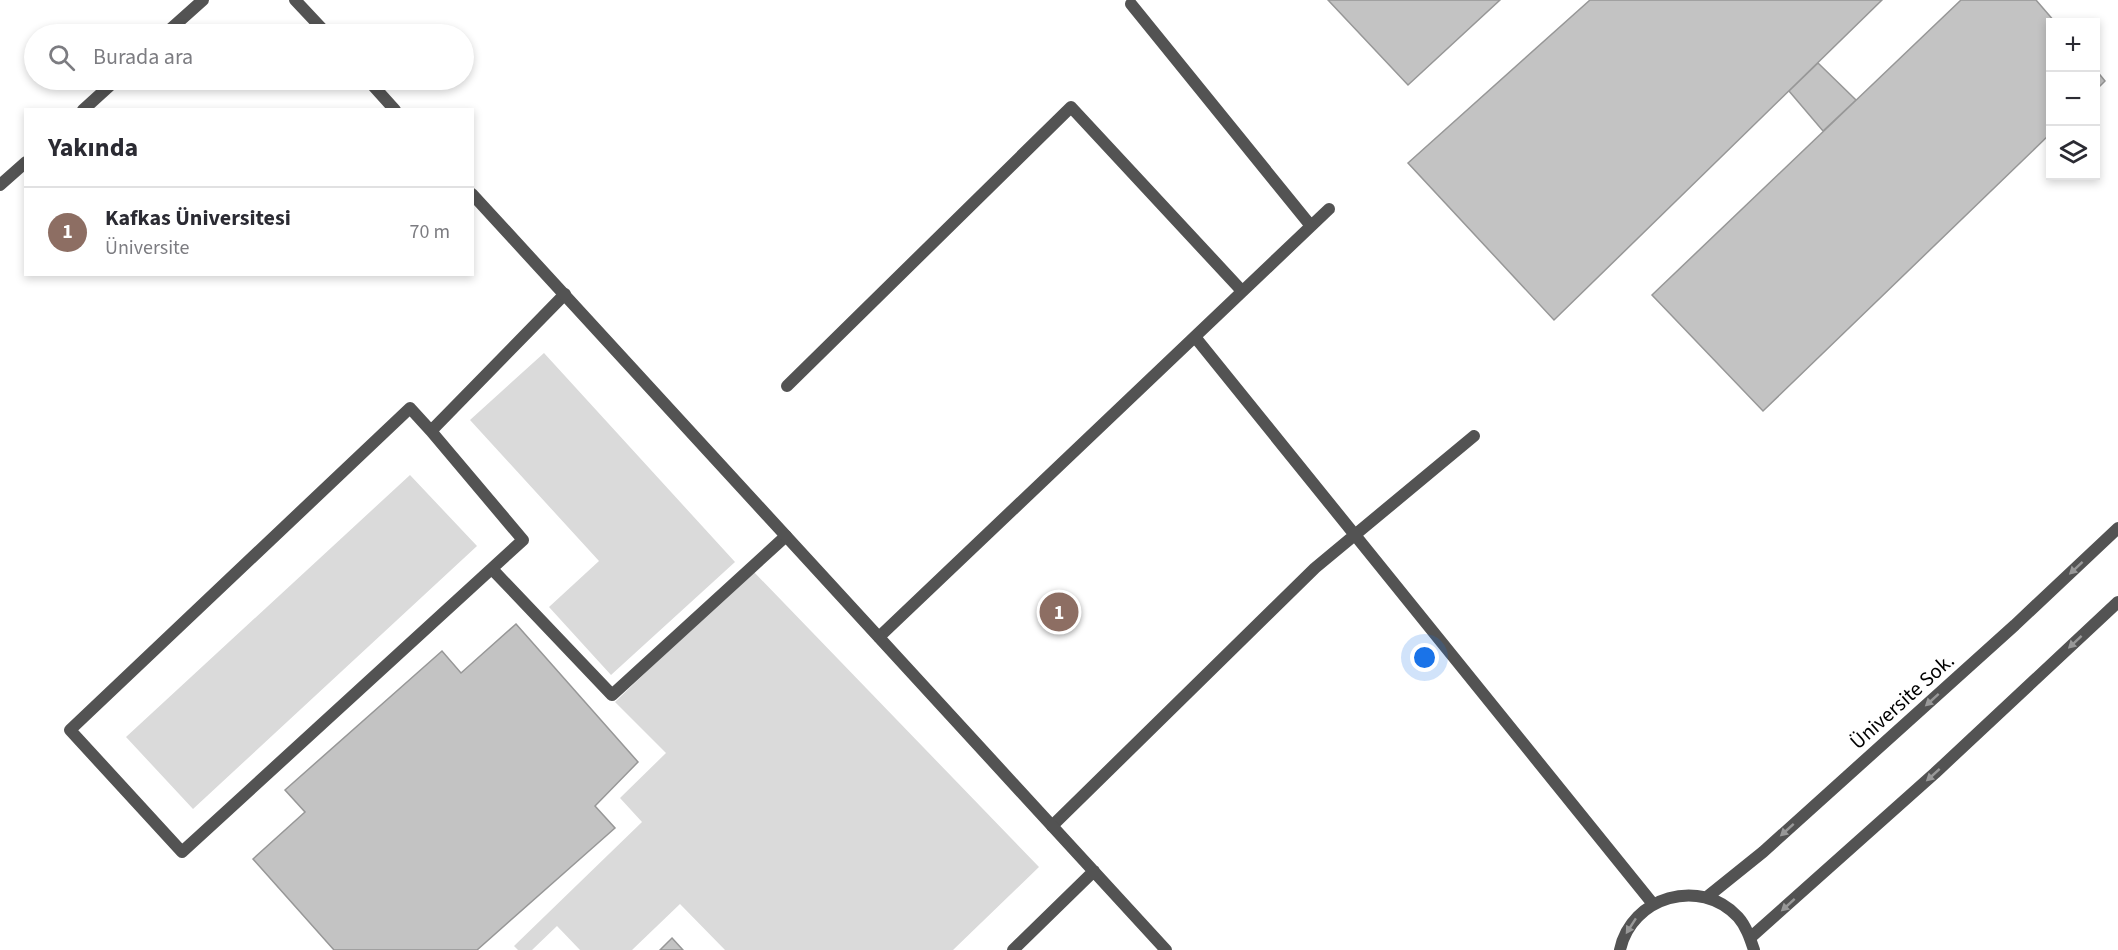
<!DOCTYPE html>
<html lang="tr">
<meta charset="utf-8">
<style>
body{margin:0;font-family:"Source Sans 3",sans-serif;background:#f7f7f7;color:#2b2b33}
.controls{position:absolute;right:18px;top:18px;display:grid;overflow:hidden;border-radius:0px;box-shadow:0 3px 9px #0003}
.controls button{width:54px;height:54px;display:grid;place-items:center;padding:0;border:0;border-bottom:2px solid #e1e1e2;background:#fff;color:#2b2b33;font:30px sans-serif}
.you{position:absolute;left:1425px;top:658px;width:21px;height:21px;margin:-15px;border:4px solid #fff;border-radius:50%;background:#1a73e8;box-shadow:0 0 0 9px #1a73e833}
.badge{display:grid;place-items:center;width:39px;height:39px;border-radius:50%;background:#7c3aed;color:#fff;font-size:20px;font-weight:700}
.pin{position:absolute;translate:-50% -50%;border:3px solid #fff;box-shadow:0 2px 6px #0006}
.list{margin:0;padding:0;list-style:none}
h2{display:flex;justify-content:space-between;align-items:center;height:78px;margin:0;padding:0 24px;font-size:26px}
h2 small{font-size:20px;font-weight:400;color:#7c7c81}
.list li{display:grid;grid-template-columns:39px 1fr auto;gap:18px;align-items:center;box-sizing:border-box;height:90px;padding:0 24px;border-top:2px solid #e1e1e2}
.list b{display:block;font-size:22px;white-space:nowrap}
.list p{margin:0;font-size:20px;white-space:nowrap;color:#7c7c81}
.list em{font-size:20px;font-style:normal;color:#7c7c81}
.icon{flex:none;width:33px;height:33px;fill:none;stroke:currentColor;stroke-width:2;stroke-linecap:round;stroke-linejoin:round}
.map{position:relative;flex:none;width:2118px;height:950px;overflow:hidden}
.search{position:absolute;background:#fff;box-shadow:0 3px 9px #0003;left:24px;top:24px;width:450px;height:66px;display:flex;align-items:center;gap:15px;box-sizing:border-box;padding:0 21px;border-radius:33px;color:#7c7c81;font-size:22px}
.panel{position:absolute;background:#fff;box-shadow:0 3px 9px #0003;left:24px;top:108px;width:450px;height:168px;border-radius:0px}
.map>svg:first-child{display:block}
.green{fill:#dadada}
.building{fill:#c3c3c3;stroke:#979797;stroke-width:1.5}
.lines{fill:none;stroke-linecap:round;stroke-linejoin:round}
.service{stroke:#535353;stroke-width:12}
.minor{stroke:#535353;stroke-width:12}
.tertiary{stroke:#535353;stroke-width:12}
.oneway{fill:#989898}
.labels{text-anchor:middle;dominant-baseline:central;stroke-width:6;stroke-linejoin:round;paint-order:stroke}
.street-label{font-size:21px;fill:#000;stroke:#fff}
</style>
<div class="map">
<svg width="2118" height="950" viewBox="0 0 2118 950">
<rect width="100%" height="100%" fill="#fff"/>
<!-- green -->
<path class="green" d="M544,353L735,562L611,675L549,607L599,561L470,420Z
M410,475L477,546L193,809L126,737Z
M752,570L1039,867L953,950H725L680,904L632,950H580L557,926L532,950H518L514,946L642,822L620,798L666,753L615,702Z"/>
<!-- building -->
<path class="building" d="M1328,0H1500L1408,85Z
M1590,0H1882L1554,320L1408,163Z
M1961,0H2036L2055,22H2050V134L1763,411L1652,295Z
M1818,63L1856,100L1823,131L1789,91Z
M2096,70L2105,81L2096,90Z
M516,624L638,762L595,806L615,828L477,950H334L253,859L305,812L285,790L442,651L461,673Z
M672,938L683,950H660Z"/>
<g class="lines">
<!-- service -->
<path class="service" d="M1131,4L1311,226
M1195,337L1653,904
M787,386L1071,107L1242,291
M431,431L523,540L182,852L70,730L410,408L431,431L565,294
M492,569L612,695L786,536
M879,637L1329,209
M1052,826L1315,568L1474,436"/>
<!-- minor -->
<path class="minor" d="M295,0L327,34
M165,34L203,0
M368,80L395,110
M83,110L116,80
M0,185L26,162
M472,194L1166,950
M1013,950L1094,871"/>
<!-- tertiary -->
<path class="tertiary" d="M1707,897L1763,852L2015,625L2118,528
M1750,938L1935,773L2118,602
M1620,950C1631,897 1700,876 1738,917C1746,926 1750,938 1754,950"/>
</g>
<!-- one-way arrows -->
<defs><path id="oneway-solid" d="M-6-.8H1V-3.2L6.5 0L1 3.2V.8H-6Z" transform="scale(1.5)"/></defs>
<g class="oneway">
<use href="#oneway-solid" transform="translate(2076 568) rotate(137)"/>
<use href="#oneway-solid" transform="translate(2075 642) rotate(137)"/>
<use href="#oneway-solid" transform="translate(1932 700) rotate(138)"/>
<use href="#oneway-solid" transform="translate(1933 775) rotate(138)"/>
<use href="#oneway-solid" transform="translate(1787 830) rotate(138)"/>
<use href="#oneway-solid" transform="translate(1788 905) rotate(138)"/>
<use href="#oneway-solid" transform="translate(1631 926) rotate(123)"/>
</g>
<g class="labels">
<!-- street labels -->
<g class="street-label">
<text transform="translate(1902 701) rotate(-42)">Üniversite Sok.</text>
</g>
</g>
</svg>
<div class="controls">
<button>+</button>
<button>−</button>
<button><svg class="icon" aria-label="layers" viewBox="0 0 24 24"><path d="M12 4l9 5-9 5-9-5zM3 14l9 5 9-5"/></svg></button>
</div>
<div class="you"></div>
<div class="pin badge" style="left:1059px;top:612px;background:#8d6e63">1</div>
<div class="search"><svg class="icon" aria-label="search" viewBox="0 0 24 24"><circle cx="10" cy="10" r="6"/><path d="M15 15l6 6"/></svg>Burada ara</div>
<section class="panel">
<h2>Yakında<small></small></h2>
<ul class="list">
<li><span class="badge" style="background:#8d6e63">1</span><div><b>Kafkas Üniversitesi</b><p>Üniversite</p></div><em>70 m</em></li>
</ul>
</section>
</div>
